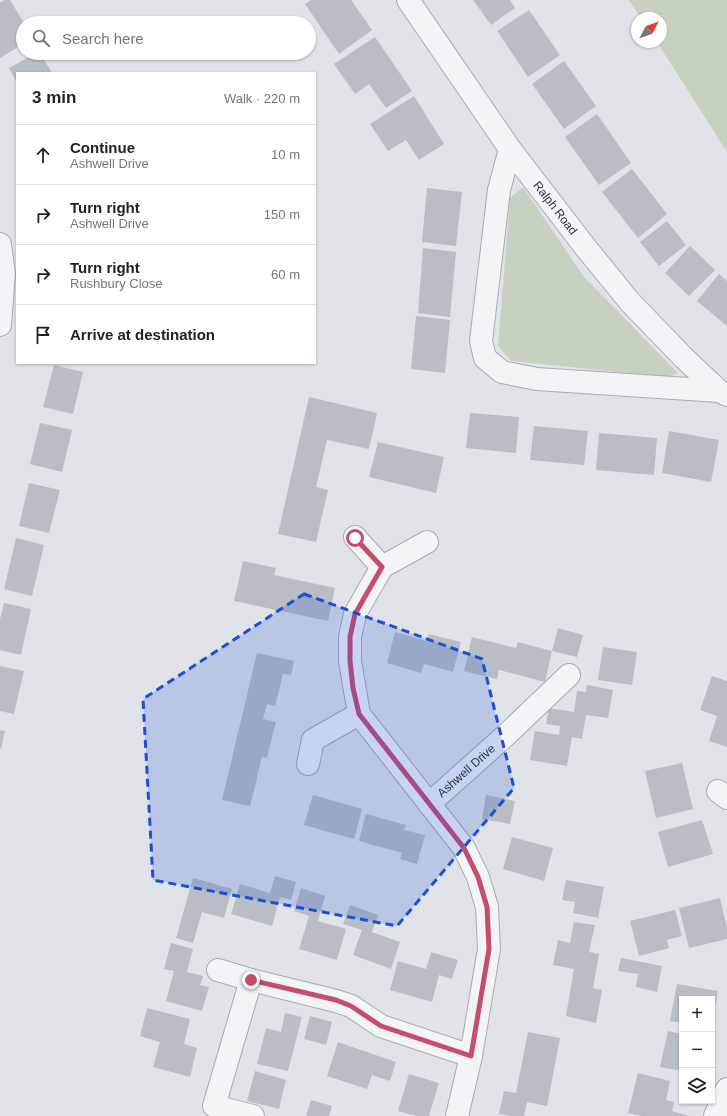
<!DOCTYPE html>
<meta charset="utf-8">
<style>
body{margin:0;font-family:Arial,sans-serif;background:#f6f6f6;color:#222}
.controls{position:absolute;right:12px;bottom:12px;display:grid;overflow:hidden;border-radius:0px;box-shadow:0 1px 3px #0004}
.controls button{width:36px;height:36px;display:grid;place-items:center;padding:0;border:0;border-bottom:1px solid #e0e0e0;background:#fff;color:#222;font:20px sans-serif}
.compass{position:absolute;left:631px;top:12px;width:36px;height:36px;border-radius:50%;background:#fff;box-shadow:0 1px 3px #0004;rotate:49deg}
.stop{position:absolute;width:12px;height:12px;margin:-9px;border:3px solid #c54d6d;border-radius:50%;background:#fff}
.stop.end{background:#c54d6d;border-color:#fff;box-shadow:0 1px 4px #0008}
.list{margin:0;padding:0;list-style:none}
h2{display:flex;justify-content:space-between;align-items:center;height:52px;margin:0;padding:0 16px;font-size:17px}
h2 small{font-size:13px;font-weight:400;color:#767676}
.list li{display:grid;grid-template-columns:26px 1fr auto;gap:12px;align-items:center;box-sizing:border-box;height:60px;padding:0 16px;border-top:1px solid #e0e0e0}
.list b{display:block;font-size:15px;white-space:nowrap}
.list p{margin:0;font-size:13px;white-space:nowrap;color:#767676}
.list em{font-size:13px;font-style:normal;color:#767676}
.icon{flex:none;width:22px;height:22px;fill:none;stroke:currentColor;stroke-width:2;stroke-linecap:round;stroke-linejoin:round}
.map{position:relative;flex:none;width:727px;height:1116px;overflow:hidden}
.search{position:absolute;background:#fff;box-shadow:0 1px 3px #0004;left:16px;top:16px;width:300px;height:44px;display:flex;align-items:center;gap:10px;box-sizing:border-box;padding:0 14px;border-radius:22px;color:#767676;font-size:15px}
.panel{position:absolute;background:#fff;box-shadow:0 1px 3px #0004;left:16px;top:72px;width:300px;height:292px;border-radius:0px}
.map>svg:first-child{display:block}
.green{fill:#c7d1c2}
.building{fill:#b8bec4}
.lines{fill:none;stroke-linecap:round;stroke-linejoin:round}
.minor-casing{stroke:#a6acb2;stroke-width:24}
.minor{stroke:#f2f4f6;stroke-width:22}
.route{stroke:#c54d6d;stroke-width:5}
.marked{fill:#1d4ed8;fill-opacity:0.2;stroke:#1d4ed8;stroke-width:3;stroke-dasharray:8 5;stroke-linejoin:round}
.labels{text-anchor:middle;dominant-baseline:central;stroke-width:3;stroke-linejoin:round;paint-order:stroke}
.street-label{font-size:12px;fill:#2a343e;stroke:#eff3f6}
</style>
<div class="map">
<svg width="727" height="1116" viewBox="0 0 727 1116">
<rect width="100%" height="100%" fill="#e0e4e8"/>
<!-- green -->
<path class="green" d="M629,0H727V152L657,42H661V18H641Z
M523,187L584,277L678,373L668,377L511,361L498,346L510,198Z"/>
<!-- building -->
<path class="building" d="M4,0H10L24,23L23,44L0,58V3Z
M311,0H351L372,30L339,54L305,4Z
M473,0H510L515,8L491,25Z
M529,10L560,55L528,77L497,31Z
M375,37L412,91L386,108L369,84L355,94L334,64Z
M36,53H40L52,73H17V83L9,68Z
M564,61L596,106L564,129L532,84Z
M414,96L444,144L419,160L406,140L388,151L370,124Z
M597,114L631,163L599,185L565,137Z
M632,169L667,214L638,238L602,192Z
M427,188L462,192L456,246L422,242Z
M667,221L686,245L659,266L640,242Z
M690,246L715,270L689,296L665,273Z
M423,248L456,252L450,317L418,313Z
M719,274L727,281V326L697,301Z
M416,316L450,320L445,373L411,369Z
M54,365L83,372L73,414L43,407Z
M309,397L377,413L369,449L327,440L316,487L328,490L316,542L278,534Z
M470,413L519,417L516,453L466,448Z
M40,423L72,430L62,472L30,464Z
M534,426L588,431L584,465L530,460Z
M669,431L719,440L711,482L662,473Z
M599,433L657,438L654,475L596,470Z
M378,442L444,457L436,493L369,477Z
M29,483L60,490L49,533L19,526Z
M16,538L44,545L32,596L4,589Z
M243,561L276,568L274,575L335,588L328,621L234,601Z
M4,603L31,609L21,655L0,650V619Z
M558,628L583,635L577,657L552,651Z
M395,632L427,641L429,634L461,642L453,672L424,664L421,673L387,663Z
M472,637L516,648L518,642L552,651L545,682L499,670L497,679L464,671Z
M603,647L637,652L632,685L598,680Z
M257,653L294,661L291,675L283,674L275,706L267,704L263,719L276,722L267,758L262,757L250,806L222,800Z
M0,666L24,671L14,714L0,711Z
M712,676L727,681V747L709,741L717,716L700,710Z
M587,685L613,690L608,718L586,715L582,739L572,737L567,766L530,760L535,731L559,735L560,726L546,724L549,708L574,712L577,691L586,692Z
M0,730L5,731L1,749L0,748Z
M682,763L693,809L656,818L645,771Z
M313,795L362,809L354,839L304,825Z
M486,795L515,801L510,824L482,819Z
M366,814L406,825L404,830L425,835L417,864L400,859L402,853L359,841Z
M702,820L713,854L668,867L658,832Z
M512,837L553,848L544,881L503,869Z
M275,876L296,882L291,900L280,897L272,926L231,914L240,884L270,893Z
M193,878L232,889L224,918L202,912L193,943L176,938Z
M566,880L604,887L598,918L573,913L575,902L562,900Z
M301,888L325,896L318,921L346,929L337,960L299,949L309,916L294,911Z
M720,898L727,927V939L689,948L679,908Z
M350,905L378,915L372,932L400,942L391,969L353,955L362,930L343,924Z
M675,910L682,936L667,940L669,948L639,956L630,921Z
M574,922L595,925L589,952L599,954L593,988L602,990L596,1023L566,1016L574,969L553,965L558,940L570,943Z
M171,943L193,949L187,972L203,976L200,985L209,987L202,1011L166,1001L174,971L164,969Z
M431,952L458,960L452,979L439,975L432,1002L390,990L398,961L426,969Z
M621,958L662,966L657,992L636,987L638,974L618,971Z
M677,984L718,991L713,1018L712,999H682V1023L670,1021Z
M147,1008L190,1019L184,1044L197,1048L190,1077L153,1067L160,1042L140,1036Z
M285,1013L302,1017L288,1071L257,1064L266,1028L281,1032Z
M310,1016L332,1022L326,1045L304,1039Z
M668,1031L682,1034V1071L660,1067Z
M528,1032L560,1038L547,1106L527,1102L524,1116H511L499,1114L504,1091L516,1093Z
M338,1042L396,1062L390,1081L372,1075L367,1089L327,1076Z
M255,1071L286,1080L279,1109L247,1101Z
M638,1073L670,1081L666,1100L674,1102L672,1111L689,1116H642L628,1113Z
M409,1074L439,1083L429,1116H417L398,1111Z
M311,1100L332,1106L329,1116H306Z"/>
<g class="lines">
<!-- minor casing -->
<g class="minor-casing">
<g id="minor">
<path id="s1" d="M408,0L510,149L586,248L630,302L683,357L719,391L727,395"/>
<path d="M510,149L499,190L481,341L485,358L502,372L537,379L719,391"/>
<path d="M0,244L4,274L0,325"/>
<path d="M355,537L382,567"/>
<path d="M427,542L382,567L355,614L350,637V661L359,714L464,848L478,877L487,907L489,949L471,1056L457,1116"/>
<path d="M308,764L313,740L359,714"/>
<path d="M718,791L727,798"/>
<path id="s2" d="M429,804L504,737L569,675"/>
<path d="M218,970L251,980L336,1001L351,1006L381,1026L471,1056"/>
<path d="M251,980L214,1106L253,1116"/>
<path d="M715,1116L727,1089"/>
</g>
</g>
<!-- minor -->
<use href="#minor" class="minor"/>
</g>
<g class="lines">
<!-- route -->
<path class="route" d="M251,980L336,1000L351,1006L381,1026L471,1056L489,949L487,907L478,877L464,848L359,714L353,688L350,661V637L355,614L382,567L355,538"/>
</g>
<!-- marked area -->
<path class="marked" d="M304,594L482,659L514,788L397,926L153,880L143,699Z"/>
<g class="labels">
<!-- street labels -->
<g class="street-label">
<text stroke="none"><textPath href="#s1" startOffset="255">Ralph Road</textPath></text>
<text stroke="none"><textPath href="#s2" startOffset="50">Ashwell Drive</textPath></text>
</g>
</g>
</svg>
<div class="controls">
<button>+</button>
<button>−</button>
<button><svg class="icon" aria-label="layers" viewBox="0 0 24 24"><path d="M12 4l9 5-9 5-9-5zM3 14l9 5 9-5"/></svg></button>
</div>
<svg class="compass" viewBox="-18 -18 36 36"><path d="M0-13l5 13h-10z" fill="#e53935"/><path d="M0 13l5-13h-10z" fill="#767676"/></svg>
<div class="stop" style="left:355px;top:538px"></div>
<div class="stop end" style="left:251px;top:980px"></div>
<div class="search"><svg class="icon" aria-label="search" viewBox="0 0 24 24"><circle cx="10" cy="10" r="6"/><path d="M15 15l6 6"/></svg>Search here</div>
<section class="panel">
<h2>3 min<small>Walk · 220 m</small></h2>
<ul class="list">
<li><svg class="icon" aria-label="ahead" viewBox="0 0 24 24"><path d="M12 20V5M6 11l6-6 6 6"/></svg><div><b>Continue</b><p>Ashwell Drive</p></div><em>10 m</em></li>
<li><svg class="icon" aria-label="right" viewBox="0 0 24 24"><path d="M7 20v-9h11M14 6l5 5-5 5"/></svg><div><b>Turn right</b><p>Ashwell Drive</p></div><em>150 m</em></li>
<li><svg class="icon" aria-label="right" viewBox="0 0 24 24"><path d="M7 20v-9h11M14 6l5 5-5 5"/></svg><div><b>Turn right</b><p>Rushbury Close</p></div><em>60 m</em></li>
<li><svg class="icon" aria-label="arrive" viewBox="0 0 24 24"><path d="M6 21V4h12l-3 4 3 4H6"/></svg><div><b>Arrive at destination</b></div></li>
</ul>
</section>
</div>
